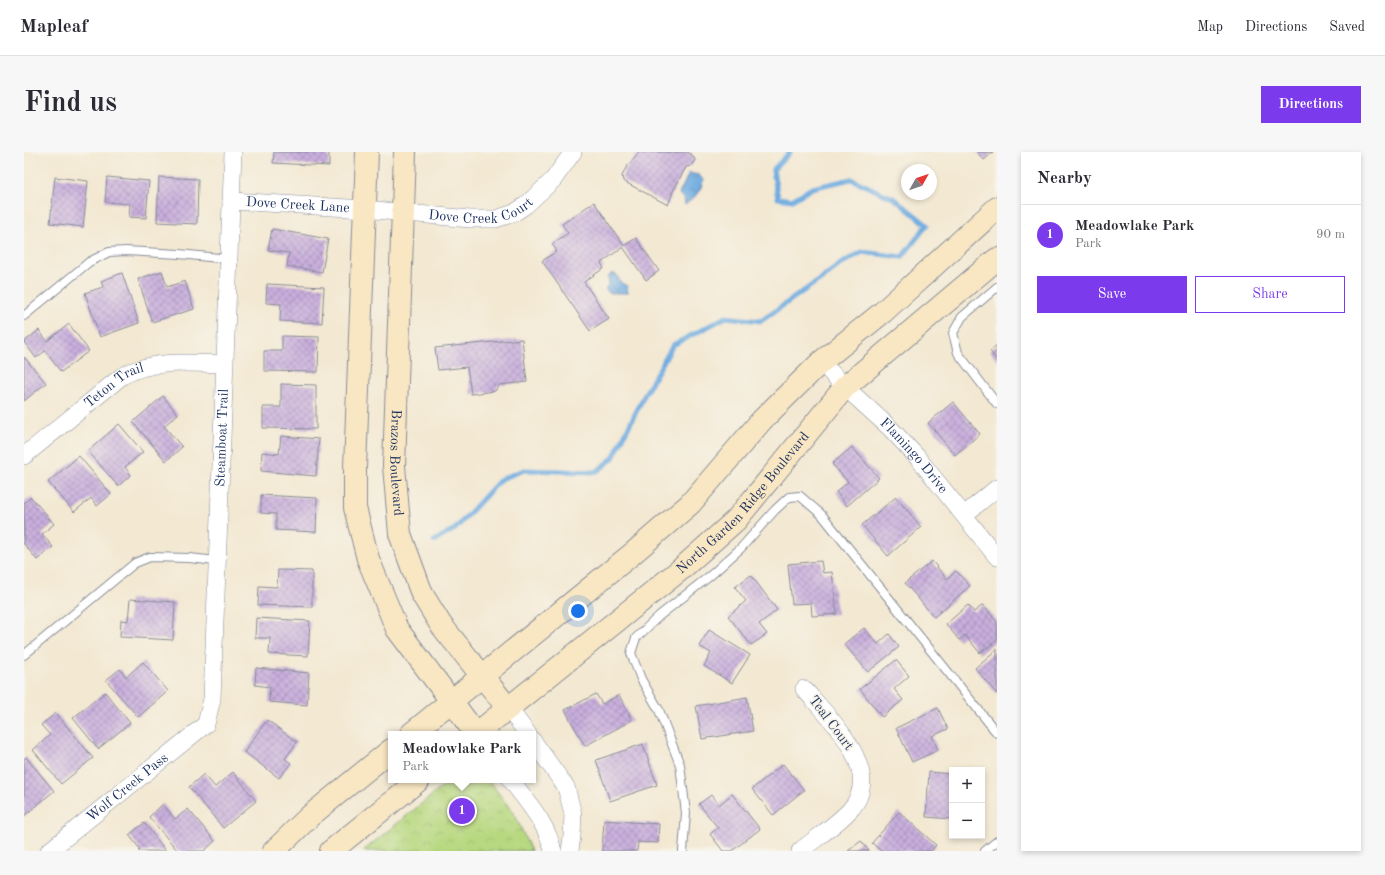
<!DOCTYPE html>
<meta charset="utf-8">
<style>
body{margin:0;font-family:"Old Standard TT",serif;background:#f7f7f7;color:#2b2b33}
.controls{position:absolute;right:12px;bottom:12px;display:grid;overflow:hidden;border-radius:0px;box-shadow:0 2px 6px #0003}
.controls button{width:36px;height:36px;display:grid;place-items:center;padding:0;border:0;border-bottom:1px solid #e1e1e2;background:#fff;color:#2b2b33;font:20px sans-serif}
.compass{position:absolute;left:877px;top:12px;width:36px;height:36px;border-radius:50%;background:#fff;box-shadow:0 2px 6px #0003;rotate:50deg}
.you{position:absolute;left:554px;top:459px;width:14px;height:14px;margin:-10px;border:3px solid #fff;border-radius:50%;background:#1a73e8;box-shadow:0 0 0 6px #1a73e833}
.badge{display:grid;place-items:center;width:26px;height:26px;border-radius:50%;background:#7c3aed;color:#fff;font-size:13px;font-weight:700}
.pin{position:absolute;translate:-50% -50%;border:2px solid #fff;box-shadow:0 1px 4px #0006}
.popup{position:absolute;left:364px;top:579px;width:148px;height:52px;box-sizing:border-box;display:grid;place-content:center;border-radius:0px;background:#fff;filter:drop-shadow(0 1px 3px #0005);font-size:13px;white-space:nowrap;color:#7c7c81}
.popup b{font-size:15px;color:#2b2b33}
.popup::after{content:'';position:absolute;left:50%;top:100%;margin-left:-8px;border:8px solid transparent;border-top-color:#fff}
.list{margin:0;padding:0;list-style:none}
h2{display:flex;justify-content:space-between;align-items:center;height:52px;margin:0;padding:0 16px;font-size:17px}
h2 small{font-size:13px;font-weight:400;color:#7c7c81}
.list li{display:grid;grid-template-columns:26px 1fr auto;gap:12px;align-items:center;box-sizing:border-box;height:60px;padding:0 16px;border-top:1px solid #e1e1e2}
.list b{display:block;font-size:15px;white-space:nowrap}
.list p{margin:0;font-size:13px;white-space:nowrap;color:#7c7c81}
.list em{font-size:13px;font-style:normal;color:#7c7c81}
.actions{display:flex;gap:8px;padding:12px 16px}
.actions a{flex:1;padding:9px 0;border:1px solid #7c3aed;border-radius:0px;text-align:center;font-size:14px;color:#7c3aed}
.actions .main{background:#7c3aed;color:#fff}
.map{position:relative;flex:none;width:973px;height:699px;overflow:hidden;border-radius:0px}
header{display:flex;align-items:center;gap:24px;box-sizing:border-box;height:56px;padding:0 20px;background:#fff;border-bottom:1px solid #e1e1e2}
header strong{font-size:19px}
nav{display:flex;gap:22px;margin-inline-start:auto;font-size:14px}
.intro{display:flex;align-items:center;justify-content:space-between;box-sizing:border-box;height:96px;padding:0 24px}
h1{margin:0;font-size:28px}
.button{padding:10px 18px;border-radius:0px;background:#7c3aed;color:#fff;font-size:14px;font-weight:700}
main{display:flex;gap:24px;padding:0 24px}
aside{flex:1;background:#fff;border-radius:0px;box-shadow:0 2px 6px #0003}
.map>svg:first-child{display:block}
.park{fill:url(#park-crowns);stroke:#69846e}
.water{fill:url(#water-ripples);stroke:#446e9f}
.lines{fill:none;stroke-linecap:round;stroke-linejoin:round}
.stream{stroke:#6eace0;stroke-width:5}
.building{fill:url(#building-cross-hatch)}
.lane-casing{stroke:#878c98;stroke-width:10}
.street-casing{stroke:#878c98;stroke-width:18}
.secondary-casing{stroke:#878c98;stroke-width:24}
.lane{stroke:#fff;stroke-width:8}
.street{stroke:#fff;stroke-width:17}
.secondary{stroke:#f9e7c3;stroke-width:22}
.labels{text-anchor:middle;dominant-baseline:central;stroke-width:3.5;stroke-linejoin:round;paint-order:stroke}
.street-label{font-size:14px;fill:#1b2f5e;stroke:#f7f3e8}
</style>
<header>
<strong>Mapleaf</strong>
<nav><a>Map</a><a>Directions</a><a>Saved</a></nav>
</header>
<div class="intro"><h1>Find us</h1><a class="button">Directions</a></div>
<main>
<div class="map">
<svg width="973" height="699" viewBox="0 0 973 699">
<defs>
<pattern id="park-crowns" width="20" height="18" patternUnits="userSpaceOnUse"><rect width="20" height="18" fill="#b7d87f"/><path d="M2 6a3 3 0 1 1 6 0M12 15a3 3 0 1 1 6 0" fill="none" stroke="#9dba70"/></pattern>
<pattern id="water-ripples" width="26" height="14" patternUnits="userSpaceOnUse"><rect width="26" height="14" fill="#6eace0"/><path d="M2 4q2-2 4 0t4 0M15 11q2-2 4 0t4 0" fill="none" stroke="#5a8cb9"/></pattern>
<pattern id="building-cross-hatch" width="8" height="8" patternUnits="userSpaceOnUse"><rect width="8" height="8" fill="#c9afdd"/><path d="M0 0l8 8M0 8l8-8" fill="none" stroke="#a28fb6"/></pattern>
</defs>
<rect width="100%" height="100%" fill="#f7f3e8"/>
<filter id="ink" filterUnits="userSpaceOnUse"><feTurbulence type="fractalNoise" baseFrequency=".025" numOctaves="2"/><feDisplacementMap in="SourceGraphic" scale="8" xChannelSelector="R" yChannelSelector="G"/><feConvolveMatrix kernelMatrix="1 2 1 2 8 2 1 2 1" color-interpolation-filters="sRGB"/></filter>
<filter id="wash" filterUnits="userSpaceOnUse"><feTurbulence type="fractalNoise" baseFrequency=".012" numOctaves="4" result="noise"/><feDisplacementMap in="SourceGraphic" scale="16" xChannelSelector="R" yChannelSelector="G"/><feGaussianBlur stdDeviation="0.9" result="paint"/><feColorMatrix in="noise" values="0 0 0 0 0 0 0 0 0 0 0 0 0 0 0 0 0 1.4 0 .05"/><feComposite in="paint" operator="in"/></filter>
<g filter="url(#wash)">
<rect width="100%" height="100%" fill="#f3e8d2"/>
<!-- park -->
<path class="park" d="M427,628H465L492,665L507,699H339Z"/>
<!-- water -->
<path class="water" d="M665,21L675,23L679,28C677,40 670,46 661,53L660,47L655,42Z
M588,121L593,123L597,131L603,134L604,141H585L581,137L585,132L584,125Z"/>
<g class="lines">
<!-- stream -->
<path class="stream" d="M410,389L431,377L477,327L500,318L572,320L589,306L622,240L649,193L702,165L737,169L798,126L818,111L838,100L878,105L903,73L871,47L827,27L788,36L768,48L754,46L749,18L766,0"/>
</g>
<g id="blocks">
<!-- building -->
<path class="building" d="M250,0H305V14L249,11Z
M615,0H664L669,4L671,8L667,14L662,15L650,37L644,53L599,29L598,24L602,16Z
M953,0H969L960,8Z
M31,25L64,29L59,75L26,71Z
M83,25L125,29L122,66L105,65L106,52L81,50Z
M135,25L174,27L173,72L133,70Z
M570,50L600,94L612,86L635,119L622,128L599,95L577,111L580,116L560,130L585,167L566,179L518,109L533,99L528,92L544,81L538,72Z
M248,77L304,87L298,120L263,114L265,101L244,98Z
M138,119L143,135L161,129L170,157L128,170L114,127Z
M98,121L115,171L76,185L61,141L79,135L77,129Z
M243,132L300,135L298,171L256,169L257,152L242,151Z
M45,172L65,199L37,220L21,199L12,206L0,190L15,178L23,189Z
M258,184L295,185L294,220L240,219V199H258Z
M498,187L503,230L475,233L471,239L447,242L443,215L414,218L411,196Z
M973,193V208L966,199Z
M0,205L22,231L0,249Z
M257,232L292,233V277L239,276V255H257Z
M139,244L154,262L140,274L158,295L142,309L109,270Z
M929,250L956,282L931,303L904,271Z
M95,272L119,300L101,315L107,323L94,334L64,299Z
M257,284L295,287L292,324L237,319L238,300L255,302Z
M828,295L855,326L823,354L812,340L824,330L808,312Z
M55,304L87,342L73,354L67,346L50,360L24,330Z
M237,343L293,346L292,380L252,378V362L237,361Z
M7,345L30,372L18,382L29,395L13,408L0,392V351Z
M872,345L897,375L864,404L838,373Z
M797,409L799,421L808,420L813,462L788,464L787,451L768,452L764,412Z
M908,409L923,427L932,419L946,434L910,465L881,431Z
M254,418L288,419V455L234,453L235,434L253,435Z
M727,423L753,458L735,472L743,482L727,493L704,464L722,449L711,435Z
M106,447L151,450L149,488L96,485L97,468L104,469Z
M944,453L950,460L959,453L973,470V488L956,501L941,483L935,488L922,472Z
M232,466L286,469L284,504L245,502L246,486H231Z
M840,476L854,492L865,482L875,495L844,520L820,492Z
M685,478L726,503L708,531L680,514L687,501L675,494Z
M973,497V542L951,516Z
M872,508L885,524L870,537L879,548L858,565L836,537Z
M119,510L144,539L114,565L82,528L96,517L102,525Z
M232,516L285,521L283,553L245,550L246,535L231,533Z
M81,540L106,571L74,597L49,566Z
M572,542L578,552L595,543L608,568L561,594L541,558Z
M723,545L729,579L678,587L672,554Z
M914,556L924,577L908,584L914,598L888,610L872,576Z
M32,561L69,606L37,632L9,598L26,583L17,573Z
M243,568L273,590L261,607L267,611L255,626L220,600Z
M619,592L633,633L586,649L572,608Z
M2,605L30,639L0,664V607Z
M759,612L780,638L749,663L728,637Z
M209,620L232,649L199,676L165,635L180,622L191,635Z
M905,620L928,622V667L902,665Z
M708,642L736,677L708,699H699L686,682L694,676L675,652L687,643L695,653Z
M139,652L151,667L164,657L191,689L180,699H154L125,665Z
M875,660L912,693L907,699H857L848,691Z
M580,668L635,672L634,691L614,690L613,699H578Z
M120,671L142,699H114L116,697L105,683Z
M837,689L845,699H824Z"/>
</g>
</g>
<g filter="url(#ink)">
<use href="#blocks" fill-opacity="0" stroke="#878c98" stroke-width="1"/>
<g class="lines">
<!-- lane casing -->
<g class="lane-casing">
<path id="lane" d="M973,135L938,165L929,181L934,201L973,252
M0,164L65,110L85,100L102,99L155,102L205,107
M0,503L111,411L126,405L165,406L193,409
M659,699L662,661L656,613L635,558L617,527L607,501L612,486L635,464L687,423L717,396L751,358L765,345L776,344L798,363L973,581
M961,699L973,689"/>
</g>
<!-- street casing -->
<g class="street-casing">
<g id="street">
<path id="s1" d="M207,49L341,57L446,67H472L490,61L502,53L529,28L549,0"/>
<path id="s2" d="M797,210L821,235L866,276L894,306L973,405"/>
<path id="s3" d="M0,304L98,224C128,207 167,211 200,212"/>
<path d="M940,363L973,336"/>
<path d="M484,556L504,582"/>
<path d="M509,589L542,635L549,662L548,684L546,699"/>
<path d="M487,628C503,650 523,671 529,699"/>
<path id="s4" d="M25,699L182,572L188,547L209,0"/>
<path d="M776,699C792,686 812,673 826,658C862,619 805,566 780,537"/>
</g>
</g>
<!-- secondary casing -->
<g class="secondary-casing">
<g id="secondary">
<path d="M343,0L331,316V356L344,407L373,477L452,582"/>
<path id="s5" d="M381,0L370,314L376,382L398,442L417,473L484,556"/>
<path d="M387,582L608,402L666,352L738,268L797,210L859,160L973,56"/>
<path id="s6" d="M452,582L656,418L712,368L821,235L973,107"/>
<path d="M250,699L286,664L367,598"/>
<path d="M307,699L395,628"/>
</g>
</g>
<!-- lane -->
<use href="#lane" class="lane"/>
<!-- street -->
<use href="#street" class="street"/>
<!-- secondary -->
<use href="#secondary" class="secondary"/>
</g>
</g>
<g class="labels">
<!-- street labels -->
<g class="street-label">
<text stroke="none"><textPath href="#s1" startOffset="67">Dove Creek Lane</textPath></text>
<text stroke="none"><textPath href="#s1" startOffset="252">Dove Creek Court</textPath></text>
<text stroke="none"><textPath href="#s3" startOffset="115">Teton Trail</textPath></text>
<text stroke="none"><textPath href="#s4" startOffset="489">Steamboat Trail</textPath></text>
<text stroke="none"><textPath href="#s2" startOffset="132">Flamingo Drive</textPath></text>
<text stroke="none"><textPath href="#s5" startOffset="311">Brazos Boulevard</textPath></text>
<text stroke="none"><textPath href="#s6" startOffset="354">North Garden Ridge Boulevard</textPath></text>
<text transform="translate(807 571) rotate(53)">Teal Court</text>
<text stroke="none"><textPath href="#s4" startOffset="101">Wolf Creek Pass</textPath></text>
</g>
</g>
</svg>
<div class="controls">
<button>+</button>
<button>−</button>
</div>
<svg class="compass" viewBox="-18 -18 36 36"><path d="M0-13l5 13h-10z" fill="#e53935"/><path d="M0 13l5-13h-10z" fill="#7c7c81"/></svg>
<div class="you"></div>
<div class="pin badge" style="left:438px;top:659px">1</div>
<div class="popup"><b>Meadowlake Park</b>Park</div>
</div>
<aside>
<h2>Nearby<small></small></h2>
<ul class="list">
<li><span class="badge">1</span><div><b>Meadowlake Park</b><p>Park</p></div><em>90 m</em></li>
</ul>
<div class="actions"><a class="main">Save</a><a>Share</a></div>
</aside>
</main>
